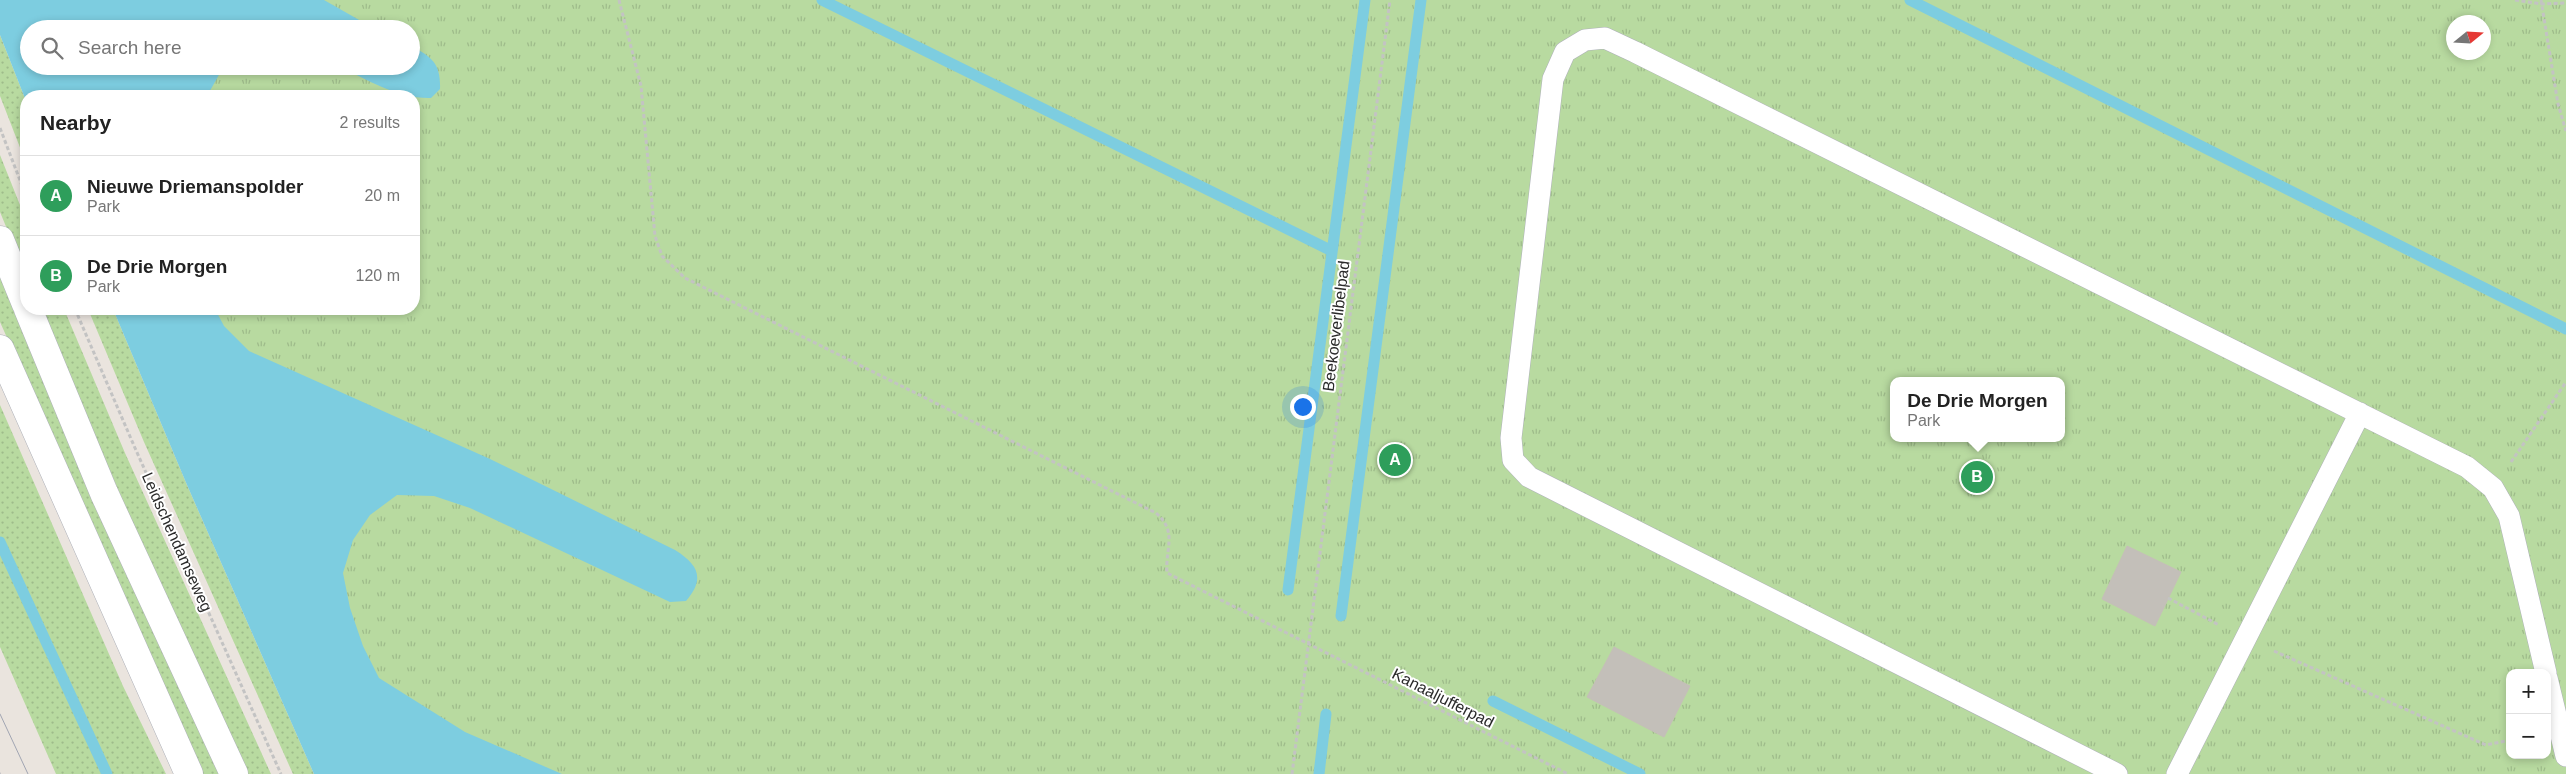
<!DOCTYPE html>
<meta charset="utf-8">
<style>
body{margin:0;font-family:Helvetica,sans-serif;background:#f2f2f2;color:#222}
.controls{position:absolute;right:15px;bottom:15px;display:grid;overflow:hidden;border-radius:10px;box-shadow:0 2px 8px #0003}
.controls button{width:45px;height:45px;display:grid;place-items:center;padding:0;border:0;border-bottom:1px solid #e0e0e0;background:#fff;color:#222;font:25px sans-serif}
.compass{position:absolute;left:2446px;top:15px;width:45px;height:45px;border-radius:50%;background:#fff;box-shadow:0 2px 8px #0003;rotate:72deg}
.you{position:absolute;left:1302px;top:406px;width:18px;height:18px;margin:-12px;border:4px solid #fff;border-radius:50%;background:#1a73e8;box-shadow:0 0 0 8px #1a73e833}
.badge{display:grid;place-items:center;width:32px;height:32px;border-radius:50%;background:#5177e4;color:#fff;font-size:16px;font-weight:700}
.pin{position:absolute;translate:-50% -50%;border:2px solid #fff;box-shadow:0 1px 5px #0006}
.popup{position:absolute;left:1890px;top:377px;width:175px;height:65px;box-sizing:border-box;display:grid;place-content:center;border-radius:10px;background:#fff;filter:drop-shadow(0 1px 4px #0005);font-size:16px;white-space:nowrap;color:#767676}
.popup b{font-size:19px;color:#222}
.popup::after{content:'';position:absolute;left:50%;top:100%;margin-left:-10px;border:10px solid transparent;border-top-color:#fff}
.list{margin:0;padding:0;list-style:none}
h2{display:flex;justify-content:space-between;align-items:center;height:65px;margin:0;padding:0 20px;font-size:21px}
h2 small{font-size:16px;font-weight:400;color:#767676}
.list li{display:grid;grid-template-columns:32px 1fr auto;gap:15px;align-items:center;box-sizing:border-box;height:80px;padding:0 20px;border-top:1px solid #e0e0e0}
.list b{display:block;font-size:19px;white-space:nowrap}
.list p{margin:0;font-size:16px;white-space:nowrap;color:#767676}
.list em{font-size:16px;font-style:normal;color:#767676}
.icon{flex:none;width:28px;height:28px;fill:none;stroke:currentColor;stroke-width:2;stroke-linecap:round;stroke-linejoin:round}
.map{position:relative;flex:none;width:2566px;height:774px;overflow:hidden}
.search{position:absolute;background:#fff;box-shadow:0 2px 8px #0003;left:20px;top:20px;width:400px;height:55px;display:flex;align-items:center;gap:12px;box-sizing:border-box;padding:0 18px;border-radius:28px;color:#767676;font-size:19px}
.panel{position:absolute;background:#fff;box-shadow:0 2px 8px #0003;left:20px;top:90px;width:400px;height:225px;border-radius:20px}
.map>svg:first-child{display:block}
.grass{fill:url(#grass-dots)}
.park{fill:url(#park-tufts);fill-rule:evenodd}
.water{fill:#7dcde0}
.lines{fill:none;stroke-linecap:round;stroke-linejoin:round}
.stream{stroke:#7dcde0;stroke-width:11}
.building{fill:#c3bfb9;stroke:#c5bfb8}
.service-casing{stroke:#aeb1b9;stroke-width:22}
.secondary-casing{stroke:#aeb1b9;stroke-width:29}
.path{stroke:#c3c3c3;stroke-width:3;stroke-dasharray:4 2.5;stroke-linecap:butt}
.service{stroke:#fff;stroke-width:21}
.secondary{stroke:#fff;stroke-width:28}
.tram{stroke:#a1a5b2;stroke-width:1}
.labels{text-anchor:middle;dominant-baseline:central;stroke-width:4;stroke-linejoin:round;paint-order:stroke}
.street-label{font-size:16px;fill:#2a2a2a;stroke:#fff}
</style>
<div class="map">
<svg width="2566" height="774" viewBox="0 0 2566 774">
<defs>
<pattern id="grass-dots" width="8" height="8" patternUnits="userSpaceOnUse" patternTransform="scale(1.25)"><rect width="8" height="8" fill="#b8daa0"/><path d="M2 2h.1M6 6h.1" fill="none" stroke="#9ebb8a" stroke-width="1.8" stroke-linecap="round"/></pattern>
<pattern id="park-tufts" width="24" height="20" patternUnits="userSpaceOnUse" patternTransform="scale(1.25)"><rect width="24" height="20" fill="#b8daa0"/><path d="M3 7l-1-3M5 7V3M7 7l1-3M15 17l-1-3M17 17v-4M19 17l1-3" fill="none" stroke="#9ebb8a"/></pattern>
</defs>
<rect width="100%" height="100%" fill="#eae4de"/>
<!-- grass -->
<path class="grass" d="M0,35L26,101V163L0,96Z
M0,155L26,220V275L0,212Z
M0,271L222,774H202L0,322Z
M40,309H64L125,453L271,774H241Z
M88,309H113L187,485L314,774H293L144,442Z
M0,405L123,686L166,774H56L0,647Z"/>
<!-- park -->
<path class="park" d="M42,0H2566V774H359L164,309H414V96H80L68,66H411V29H53ZM2454,22H2484V52H2454ZM1893,381H2061V438H1893ZM2510,673H2547V755H2510Z"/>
<!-- water -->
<path class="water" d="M0,0H324L375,29H29V66H224L207,96H26V101L0,35Z
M411,46C433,57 441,65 440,89L431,98C399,99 368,80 338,66H411Z
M113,309H215L224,326L249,351L490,459L675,550C699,565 705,579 686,601L670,602L470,508L434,496L397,495L370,515L353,540L343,573L350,608L363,646L379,678L465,732L562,774H314L187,485Z"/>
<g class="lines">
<!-- stream -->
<path class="stream" d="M822,0L1332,251
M1910,0L2566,329
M0,542L107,774
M1288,590L1365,0
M1341,616L1421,0
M1493,701L1640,774
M1319,774L1326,714"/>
</g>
<!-- building -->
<path class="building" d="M2127,546L2181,572L2155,626L2102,599Z
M1614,647L1690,686L1664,737L1587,697Z"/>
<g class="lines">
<!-- service casing -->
<g class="service-casing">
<path id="service" d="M2547,678L2566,756
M2117,774L1529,477L1513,460L1511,438L1553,79L1565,52L1585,40L1605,38L1635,52L2467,467L2493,488L2509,516L2546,673
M2177,774L2360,413"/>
</g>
<!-- secondary casing -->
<g class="secondary-casing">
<path id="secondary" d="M0,240L26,304
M28,309L104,493L234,774
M0,349L189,774"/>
</g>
<!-- path -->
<path class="path" d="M619,0L641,86L655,236L662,256L685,278L1156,513C1178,532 1165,548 1167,573L1568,774
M2515,0L2542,4L2566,3
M2541,0L2558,104L2566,131
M0,128L26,196
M75,309L135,448L281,774
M2511,462L2566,382
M2168,598L2219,625
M2274,651L2486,745L2510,740
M1292,774L1390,0"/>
<!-- service -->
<use href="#service" class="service"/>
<!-- secondary -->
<use href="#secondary" class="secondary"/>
<!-- tram -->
<path class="tram" d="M0,714L28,774
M0,773V774"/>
</g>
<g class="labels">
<!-- street labels -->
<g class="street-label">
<text transform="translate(1336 326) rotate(-83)">Beekoeverlibelpad</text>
<text transform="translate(177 542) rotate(66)">Leidschendamseweg</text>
<text transform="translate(1443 698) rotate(27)">Kanaaljufferpad</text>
</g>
</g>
</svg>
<div class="controls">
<button>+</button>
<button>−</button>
</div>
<svg class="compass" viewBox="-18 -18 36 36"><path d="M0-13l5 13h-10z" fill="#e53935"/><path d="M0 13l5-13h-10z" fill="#767676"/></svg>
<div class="you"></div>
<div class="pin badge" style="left:1395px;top:460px;background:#2e9e5b">A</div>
<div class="pin badge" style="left:1977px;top:477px;background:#2e9e5b">B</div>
<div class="popup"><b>De Drie Morgen</b>Park</div>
<div class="search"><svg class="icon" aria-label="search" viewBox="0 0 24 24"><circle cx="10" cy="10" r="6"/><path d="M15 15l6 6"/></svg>Search here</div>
<section class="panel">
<h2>Nearby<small>2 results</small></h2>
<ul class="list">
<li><span class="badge" style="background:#2e9e5b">A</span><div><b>Nieuwe Driemanspolder</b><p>Park</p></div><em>20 m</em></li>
<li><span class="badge" style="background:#2e9e5b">B</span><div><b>De Drie Morgen</b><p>Park</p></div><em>120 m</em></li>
</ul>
</section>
</div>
